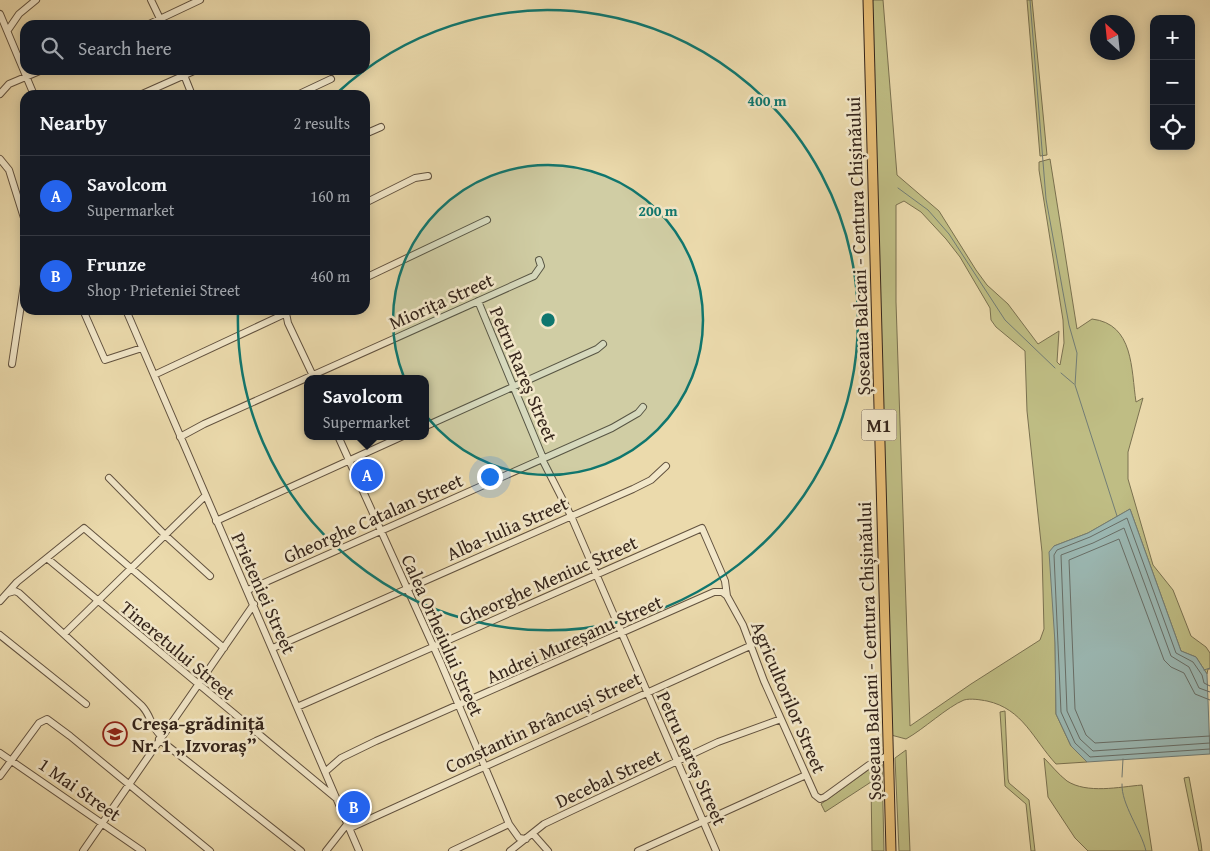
<!DOCTYPE html>
<meta charset="utf-8">
<style>
body{margin:0;font-family:"Gentium Book Plus",serif;background:#242831;color:#f1f3f6}
.controls{position:absolute;right:15px;top:15px;display:grid;overflow:hidden;border-radius:10px;box-shadow:0 2px 12px #0003}
.controls button{width:45px;height:45px;display:grid;place-items:center;padding:0;border:0;border-bottom:1px solid #363941;background:#171b24;color:#f1f3f6;font:25px sans-serif}
.compass{position:absolute;left:1090px;top:15px;width:45px;height:45px;border-radius:50%;background:#171b24;box-shadow:0 2px 12px #0003;rotate:333deg}
.you{position:absolute;left:489px;top:476px;width:18px;height:18px;margin:-12px;border:4px solid #fff;border-radius:50%;background:#1a73e8;box-shadow:0 0 0 8px #1a73e833}
.badge{display:grid;place-items:center;width:32px;height:32px;border-radius:50%;background:#2563eb;color:#fff;font-size:16px;font-weight:700}
.pin{position:absolute;translate:-50% -50%;border:2px solid #fff;box-shadow:0 1px 5px #0006}
.popup{position:absolute;left:304px;top:375px;width:125px;height:65px;box-sizing:border-box;display:grid;place-content:center;border-radius:10px;background:#171b24;filter:drop-shadow(0 1px 4px #0005);font-size:16px;white-space:nowrap;color:#9ea1a6}
.popup b{font-size:19px;color:#f1f3f6}
.popup::after{content:'';position:absolute;left:50%;top:100%;margin-left:-10px;border:10px solid transparent;border-top-color:#171b24}
.list{margin:0;padding:0;list-style:none}
h2{display:flex;justify-content:space-between;align-items:center;height:65px;margin:0;padding:0 20px;font-size:21px}
h2 small{font-size:16px;font-weight:400;color:#9ea1a6}
.list li{display:grid;grid-template-columns:32px 1fr auto;gap:15px;align-items:center;box-sizing:border-box;height:80px;padding:0 20px;border-top:1px solid #363941}
.list b{display:block;font-size:19px;white-space:nowrap}
.list p{margin:0;font-size:16px;white-space:nowrap;color:#9ea1a6}
.list em{font-size:16px;font-style:normal;color:#9ea1a6}
.icon{flex:none;width:28px;height:28px;fill:none;stroke:currentColor;stroke-width:2;stroke-linecap:round;stroke-linejoin:round}
.map{position:relative;flex:none;width:1210px;height:851px;overflow:hidden}
.search{position:absolute;background:#171b24;box-shadow:0 2px 12px #0003;left:20px;top:20px;width:350px;height:55px;display:flex;align-items:center;gap:12px;box-sizing:border-box;padding:0 18px;border-radius:15px;color:#9ea1a6;font-size:19px}
.panel{position:absolute;background:#171b24;box-shadow:0 2px 12px #0003;left:20px;top:90px;width:350px;height:225px;border-radius:15px}
.map>svg:first-child{display:block}
.green{fill:#bfbd84;stroke:#7a7150;fill-rule:evenodd}
.water{fill:#9bb8b3;stroke:#727d76}
.lines{fill:none;stroke-linecap:round;stroke-linejoin:round}
.shore{stroke:#686e67;stroke-width:1}
.stream{stroke:#727d76;stroke-width:1}
.minor-casing{stroke:#62523f;stroke-width:8}
.highway-casing{stroke:#35251b;stroke-width:11}
.minor{stroke:#f2e7c9;stroke-width:6}
.highway{stroke:#e6bd76;stroke-width:9}
.ring{fill:none;stroke:#0f766e;stroke-width:2.5}
.labels{text-anchor:middle;dominant-baseline:central;stroke-width:5;stroke-linejoin:round;paint-order:stroke}
.shield{fill:#f2e7c9;stroke:#6e5f4f;stroke-width:1}
.shield-label{font-size:18px;font-weight:bold;fill:#35251b}
.street-label{font-size:19px;fill:#35251b;stroke:#f2e7c9}
.poi-label{font-size:19px;font-weight:bold;fill:#35251b;stroke:#f2e7c9;text-anchor:start}
.centre{fill:#0f766e;stroke:#f2e7c9;stroke-width:2.5}
.ring-label{font-size:15px;text-anchor:middle;font-weight:bold;fill:#0f766e;stroke:#f2e7c9;stroke-width:5;stroke-linejoin:round;paint-order:stroke}
</style>
<div class="map">
<svg width="1210" height="851" viewBox="0 0 1210 851">
<rect width="100%" height="100%" fill="#ebdaac"/>
<filter id="stains"><feTurbulence type="fractalNoise" baseFrequency=".004" numOctaves="4"/><feColorMatrix values="0 0 0 0 .2 0 0 0 0 .09 0 0 0 0 .02 0 0 0 .5 -.17"/></filter>
<radialGradient id="worn" r=".72"><stop offset=".6" stop-color="#630" stop-opacity="0"/><stop offset="1" stop-color="#630" stop-opacity=".3"/></radialGradient>
<!-- green -->
<path class="green" d="M870,0H883L897,175L939,211L976,270L987,285L1008,304L1038,344L1059,331L1057,362L1060,365L1064,343L1063,320L1039,170V162L1050,159L1077,329L1092,319C1134,324 1131,369 1136,402L1143,398L1128,452V479L1153,565L1173,590L1191,636L1206,647L1210,653V669H1208L1207,674L1196,657L1181,651L1130,509L1088,533L1054,546L1056,714L1071,746L1087,762L1056,764C1033,739 1023,709 987,701C981,700 971,698 964,700C947,707 924,729 906,739L891,735ZM904,201L921,212L946,239L960,257L990,308L991,320L996,327L1025,351L1027,411L1042,552L1044,629L1040,640L971,684L910,726L896,302V205Z
M1027,0H1032L1047,155L1040,156Z
M1005,711L1008,779L1009,783L1029,800L1035,851H1031L1026,804L1005,786L1000,712Z
M906,750L910,851H899L895,758Z
M1044,758C1051,765 1059,775 1067,781C1087,794 1119,787 1142,785L1152,851H1088L1075,838L1048,797Z
M882,764L884,851H872L871,782L825,812L821,804L871,768Z
M1189,777L1201,843L1202,851H1199L1184,778Z"/>
<!-- water -->
<path class="water" d="M1130,509L1181,651L1196,657L1207,674L1210,754L1087,762L1071,746L1056,714L1055,643L1049,552L1054,546L1088,533Z"/>
<g class="lines">
<!-- shore -->
<path class="shore" d="M1210,686L1204,683L1202,675L1193,662L1176,653L1127,518L1090,537L1057,550L1054,555L1061,712L1075,743L1090,757L1210,749
M1210,692L1199,688L1189,667L1171,656L1124,528L1093,543L1061,555L1067,711L1080,739L1093,751L1210,743
M1210,700L1195,694L1184,673L1171,667L1164,660L1119,539L1069,560L1075,709L1086,735L1095,743L1210,736"/>
<!-- stream -->
<path class="stream" d="M1030,0L1046,199L1069,325L1077,353L1075,385L1117,516
M898,188L928,210L949,234L1005,320L1055,368
M1061,373L1074,384
M1204,670L1210,668
M1122,777L1123,759
M1122,784C1121,804 1141,830 1146,851"/>
<!-- minor casing -->
<g class="minor-casing">
<path id="minor" d="M151,0L163,25
M0,14L34,95
M147,25L200,0
M8,30L19,14L36,0
M182,70L192,95
M0,94L9,84L42,70
M140,95L196,70
M297,95L331,79
M365,134L381,127
M0,159L9,170L25,221
M365,203L415,178L428,176
M365,278L487,220
M478,301L543,458
M83,310L105,360L142,348
M126,310L359,851
M286,313L288,323L314,378
M12,364L25,278
M154,375L293,310
M426,426L597,349L603,344
M338,436L440,661L509,824L519,838L526,839
M180,437L204,424L534,276L541,266L539,260
M542,459L571,516L716,851
M109,478L166,536L210,576
M216,521L403,436
M48,559L337,799
M248,590L612,428L638,413L643,407
M8,593L15,591L19,593L142,706C152,717 149,724 161,736
M0,601L17,582L84,528L224,648
M65,633L205,496
M0,635L86,704
M273,648L633,489L651,480L666,466
M297,707L702,528L725,581L727,596L743,625L764,681L815,795L820,799L825,797L869,765L889,755
M159,739L301,851
M0,753L142,851
M325,772L341,758L376,741L714,592H722L727,596
M0,776L39,723L47,719L70,736L210,851
M350,828L750,646
M533,834L548,851
M83,851L254,604
M326,851L348,823
M452,851L509,824
M510,851L544,824L569,812L718,742L781,719
M638,851L806,775"/>
</g>
<!-- highway casing -->
<g class="highway-casing">
<path id="highway" d="M868,0L891,851"/>
</g>
<!-- minor -->
<use href="#minor" class="minor"/>
<!-- highway -->
<use href="#highway" class="highway"/>
</g>
<!-- distance rings -->
<circle cx="548" cy="320" r="155" fill="#0f766e" fill-opacity=".12"/>
<g class="ring">
<circle cx="548" cy="320" r="155"/>
<path d="M337 93A310 310 0 1 1 238 312"/>
</g>
<!-- icons -->
<defs>
<g id="school-ring" transform="scale(1.25)"><circle r="9.5" fill="#f2e7c9" stroke="#8f2418" stroke-width="1.5"/><path d="M0-5L7-2L0 1L-7-2ZM-4 1L0 2.5L4 1V4Q0 6-4 4Z" fill="#8f2418"/></g>
</defs>
<g fill-rule="evenodd">
<use href="#school-ring" x="115" y="734"/>
</g>
<g class="labels">
<!-- shield labels -->
<rect class="shield" x="861.5" y="409.5" width="35" height="31" rx="4"/>
<g class="shield-label">
<text x="879" y="425">M1</text>
</g>
<!-- street labels -->
<g class="street-label">
<text transform="translate(858 246) rotate(-92)">Șoseaua Balcani - Centura Chișinăului</text>
<text transform="translate(441 301) rotate(-24)">Miorița Street</text>
<text transform="translate(524 374) rotate(67)">Petru Rareș Street</text>
<text transform="translate(373 518) rotate(-24)">Gheorghe Catalan Street</text>
<text transform="translate(507 528) rotate(-24)">Alba-Iulia Street</text>
<text transform="translate(548 580) rotate(-24)">Gheorghe Meniuc Street</text>
<text transform="translate(264 593) rotate(66)">Prieteniei Street</text>
<text transform="translate(443 635) rotate(66)">Calea Orheiului Street</text>
<text transform="translate(574 639) rotate(-24)">Andrei Mureșanu Street</text>
<text transform="translate(178 650) rotate(40)">Tineretului Street</text>
<text transform="translate(869 651) rotate(-92)">Șoseaua Balcani - Centura Chișinăului</text>
<text transform="translate(789 697) rotate(67)">Agricultorilor Street</text>
<text transform="translate(543 722) rotate(-25)">Constantin Brâncuși Street</text>
<text transform="translate(692 758) rotate(66)">Petru Rareș Street</text>
<text transform="translate(608 778) rotate(-25)">Decebal Street</text>
<text transform="translate(80 789) rotate(35)">1 Mai Street</text>
</g>
<!-- poi labels -->
<g class="poi-label">
<text x="132" y="723">Creșa-grădiniță<tspan x="132" dy="22">Nr. 1 „Izvoraș”</tspan></text>
</g>
</g>
<circle cx="548" cy="320" r="8" class="centre"/>
<g class="ring-label">
<text x="767" y="106">400 m</text>
<text x="658" y="216">200 m</text>
</g>
<rect width="100%" height="100%" filter="url(#stains)"/>
<rect width="100%" height="100%" fill="url(#worn)"/>
</svg>
<div class="controls">
<button>+</button>
<button>−</button>
<button><svg class="icon" aria-label="locate" viewBox="0 0 24 24"><circle cx="12" cy="12" r="6"/><path d="M12 2v4M12 18v4M2 12h4M18 12h4"/></svg></button>
</div>
<svg class="compass" viewBox="-18 -18 36 36"><path d="M0-13l5 13h-10z" fill="#e53935"/><path d="M0 13l5-13h-10z" fill="#9ea1a6"/></svg>
<div class="you"></div>
<div class="pin badge" style="left:367px;top:475px">A</div>
<div class="popup"><b>Savolcom</b>Supermarket</div>
<div class="pin badge" style="left:354px;top:807px">B</div>
<div class="search"><svg class="icon" aria-label="search" viewBox="0 0 24 24"><circle cx="10" cy="10" r="6"/><path d="M15 15l6 6"/></svg>Search here</div>
<section class="panel">
<h2>Nearby<small>2 results</small></h2>
<ul class="list">
<li><span class="badge">A</span><div><b>Savolcom</b><p>Supermarket</p></div><em>160 m</em></li>
<li><span class="badge">B</span><div><b>Frunze</b><p>Shop · Prieteniei Street</p></div><em>460 m</em></li>
</ul>
</section>
</div>
